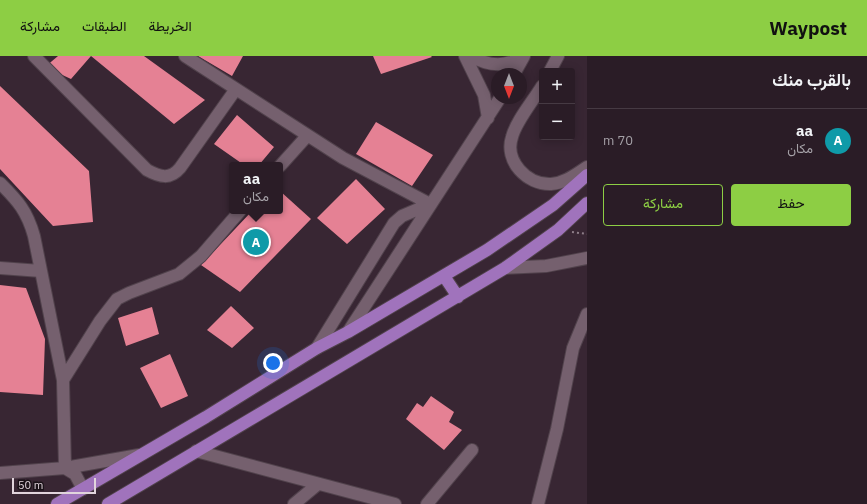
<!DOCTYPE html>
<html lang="ar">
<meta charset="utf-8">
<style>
body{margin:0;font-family:"IBM Plex Sans",Vazirmatn,sans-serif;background:#32252e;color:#f1f3f6;direction:rtl}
.controls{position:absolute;right:12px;top:12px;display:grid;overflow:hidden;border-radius:4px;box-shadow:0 2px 10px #0003}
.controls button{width:36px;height:36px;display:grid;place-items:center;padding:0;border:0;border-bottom:1px solid #463a43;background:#2a1c26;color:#f1f3f6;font:20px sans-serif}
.compass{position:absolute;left:491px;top:12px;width:36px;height:36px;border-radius:50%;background:#2a1c26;box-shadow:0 2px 10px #0003;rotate:180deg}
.scale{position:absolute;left:12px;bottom:10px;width:84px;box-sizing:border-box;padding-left:4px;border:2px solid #e1d4dc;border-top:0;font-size:11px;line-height:14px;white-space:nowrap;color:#e1d4dc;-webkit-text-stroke:3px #1a1218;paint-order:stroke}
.you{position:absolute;left:273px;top:307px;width:14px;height:14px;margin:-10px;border:3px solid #fff;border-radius:50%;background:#1a73e8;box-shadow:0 0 0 6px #1a73e833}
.badge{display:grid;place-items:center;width:26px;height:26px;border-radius:50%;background:#8dce44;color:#fff;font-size:13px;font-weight:700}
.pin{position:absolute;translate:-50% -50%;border:2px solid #fff;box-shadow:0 1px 4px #0006}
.popup{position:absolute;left:229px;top:106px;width:54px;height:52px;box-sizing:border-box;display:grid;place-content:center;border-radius:4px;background:#2a1c26;filter:drop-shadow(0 1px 3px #0005);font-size:13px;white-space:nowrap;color:#a5a1a7}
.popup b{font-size:15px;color:#f1f3f6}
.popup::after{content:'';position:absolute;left:50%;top:100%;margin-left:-8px;border:8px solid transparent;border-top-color:#2a1c26}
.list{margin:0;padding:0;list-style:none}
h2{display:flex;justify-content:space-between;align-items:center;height:52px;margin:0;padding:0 16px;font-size:17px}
h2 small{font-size:13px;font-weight:400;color:#a5a1a7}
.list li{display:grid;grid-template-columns:26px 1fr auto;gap:12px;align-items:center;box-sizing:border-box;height:64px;padding:0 16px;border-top:1px solid #463a43}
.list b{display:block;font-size:15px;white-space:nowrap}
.list p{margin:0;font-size:13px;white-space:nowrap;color:#a5a1a7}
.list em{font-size:13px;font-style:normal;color:#a5a1a7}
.actions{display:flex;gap:8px;padding:12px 16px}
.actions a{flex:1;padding:9px 0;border:1px solid #8dce44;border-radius:4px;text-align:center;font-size:14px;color:#8dce44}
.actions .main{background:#8dce44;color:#111}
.map{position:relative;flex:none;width:587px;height:448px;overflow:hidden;direction:ltr}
header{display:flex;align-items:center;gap:24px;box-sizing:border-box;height:56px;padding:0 20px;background:#8dce44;color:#111}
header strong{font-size:19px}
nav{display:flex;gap:22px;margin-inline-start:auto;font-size:14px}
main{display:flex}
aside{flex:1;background:#2a1c26}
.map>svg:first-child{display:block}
.building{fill:#e58194}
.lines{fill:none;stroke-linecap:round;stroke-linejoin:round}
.minor-casing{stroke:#51424c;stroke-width:14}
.major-casing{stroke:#51424c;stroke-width:14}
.path{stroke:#8e7e89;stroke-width:2;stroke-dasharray:2 3;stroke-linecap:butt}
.minor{stroke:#75606e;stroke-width:12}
.major{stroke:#a073bc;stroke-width:12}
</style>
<header>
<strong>Waypost</strong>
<nav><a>الخريطة</a><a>الطبقات</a><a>مشاركة</a></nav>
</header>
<main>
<aside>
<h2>بالقرب منك<small></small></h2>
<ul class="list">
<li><span class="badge" style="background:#0f9aa8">A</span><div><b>aa</b><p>مكان</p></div><em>70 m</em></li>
</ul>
<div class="actions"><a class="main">حفظ</a><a>مشاركة</a></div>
</aside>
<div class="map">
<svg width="587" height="448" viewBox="0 0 587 448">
<rect width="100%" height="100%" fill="#382633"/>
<!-- building -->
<path class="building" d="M58,0H91L71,23L45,11Z
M91,0H144L205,44L174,68Z
M198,0H243L232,20Z
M373,0H431L432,1L381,18Z
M0,30L89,115L93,166L53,170L0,113Z
M237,59L274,91L259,109H244L214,88Z
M376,66L433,99L412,130L356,98Z
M356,123L385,153L347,188L317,162Z
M280,135L311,163L240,236L201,209L252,155H280Z
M0,229L26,232L45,283L43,339L0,336Z
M231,250L254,272L232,292L207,274Z
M152,251L159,278L126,290L118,262Z
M170,298L188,340L161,352L140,312Z
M431,340L454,356L449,366L462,374L444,394L406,363L417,347L423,351Z"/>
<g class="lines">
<!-- minor casing -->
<g class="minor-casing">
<path id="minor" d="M34,0L147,114C160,121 170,124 180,112L236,33
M185,0L343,102L430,148
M465,0L484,39L488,62
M471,0C490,11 506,11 524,0
M550,15L558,0
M514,18L524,0
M542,30C533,45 516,65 512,81C504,105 527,129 551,128C565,127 576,118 587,111
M280,110L307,80
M0,127C18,145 27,155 34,180L63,324L65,412
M0,212L41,215
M505,212L546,210L587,202
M348,276L500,42
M317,292L394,167L402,160L430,148
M63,324L100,265L117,243L129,237L179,218L201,200L240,155
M196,395L395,448
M65,412L75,418L83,433
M0,417L65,412L139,399
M294,448L318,428
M427,448L472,394
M538,448L557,373L573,292L587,258"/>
</g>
<!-- major casing -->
<g class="major-casing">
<path id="major" d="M444,220L458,241
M57,448L206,361L317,292L348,276L487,194L553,149L587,119
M108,448L505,212L558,174L587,147"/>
</g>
<!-- path -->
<path class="path" d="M572,176L587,178"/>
<!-- minor -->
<use href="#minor" class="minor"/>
<!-- major -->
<use href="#major" class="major"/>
</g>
</svg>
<div class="controls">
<button>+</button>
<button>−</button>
</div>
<svg class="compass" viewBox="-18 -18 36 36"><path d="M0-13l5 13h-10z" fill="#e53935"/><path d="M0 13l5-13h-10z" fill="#a5a1a7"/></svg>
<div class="scale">50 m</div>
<div class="you"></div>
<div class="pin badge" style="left:256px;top:186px;background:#0f9aa8">A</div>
<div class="popup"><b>aa</b>مكان</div>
</div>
</main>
